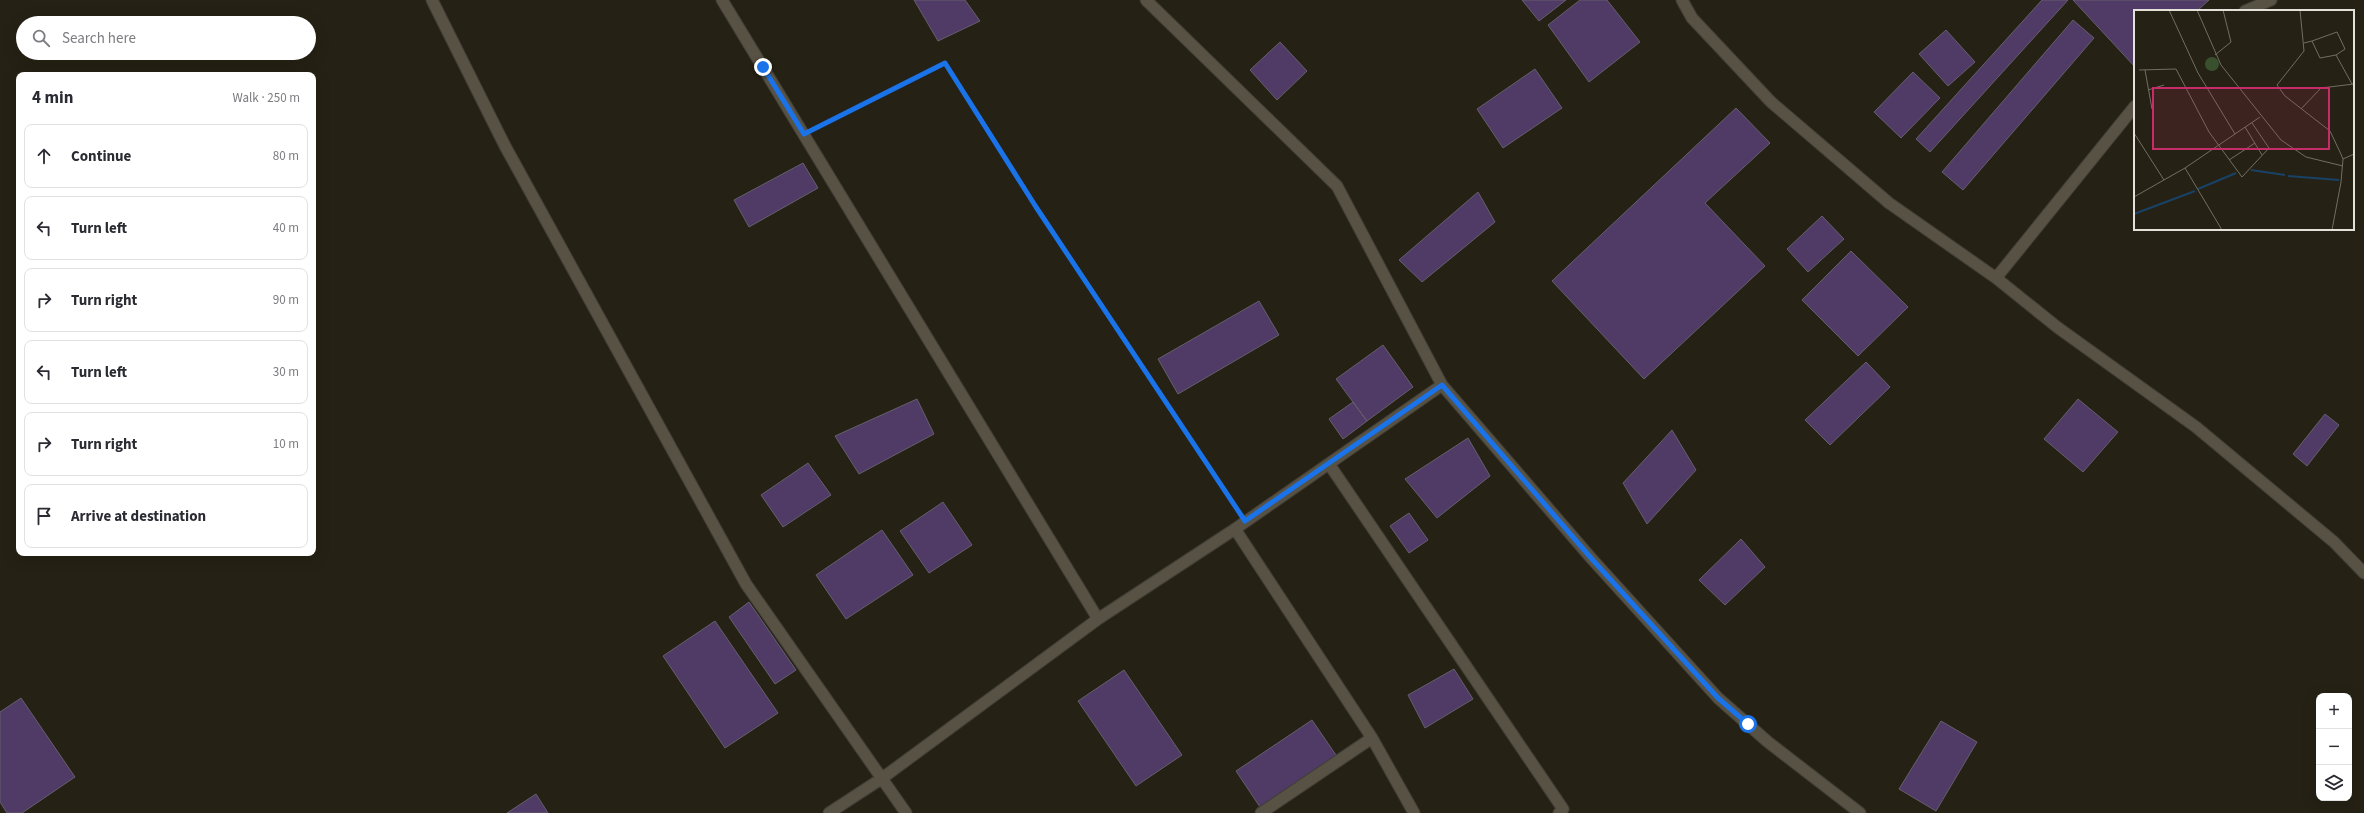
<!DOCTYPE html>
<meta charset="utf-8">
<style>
body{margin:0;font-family:"Source Sans 3",sans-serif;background:#f7f7f7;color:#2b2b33}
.controls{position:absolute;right:12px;bottom:12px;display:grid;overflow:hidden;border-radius:8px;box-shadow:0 4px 16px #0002}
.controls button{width:36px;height:36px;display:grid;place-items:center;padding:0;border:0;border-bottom:1px solid #e1e1e2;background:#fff;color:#2b2b33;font:20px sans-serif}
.stop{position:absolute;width:12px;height:12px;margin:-9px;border:3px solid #1a73e8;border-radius:50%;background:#fff}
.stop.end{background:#1a73e8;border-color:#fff;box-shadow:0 1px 4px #0008}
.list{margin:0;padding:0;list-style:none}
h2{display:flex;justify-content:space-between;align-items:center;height:52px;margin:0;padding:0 16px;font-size:17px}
h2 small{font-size:13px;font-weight:400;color:#7c7c81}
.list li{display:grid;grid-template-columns:26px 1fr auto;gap:12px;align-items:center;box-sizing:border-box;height:64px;margin:0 8px 8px;padding:0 8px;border:1px solid #e1e1e2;border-radius:8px}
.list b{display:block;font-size:15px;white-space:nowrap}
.list em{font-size:13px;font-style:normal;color:#7c7c81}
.icon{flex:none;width:22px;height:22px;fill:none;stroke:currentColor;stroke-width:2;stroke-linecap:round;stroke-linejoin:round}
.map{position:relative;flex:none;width:2364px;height:813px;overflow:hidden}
.search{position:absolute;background:#fff;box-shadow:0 4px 16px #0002;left:16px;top:16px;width:300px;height:44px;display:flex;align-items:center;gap:10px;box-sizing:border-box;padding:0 14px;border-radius:22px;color:#7c7c81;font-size:15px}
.panel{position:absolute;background:#fff;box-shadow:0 4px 16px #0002;left:16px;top:72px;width:300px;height:484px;border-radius:8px}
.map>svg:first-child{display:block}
.building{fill:#503b67;stroke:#655f6d}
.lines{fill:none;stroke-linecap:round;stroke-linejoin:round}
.minor-casing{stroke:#413e36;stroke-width:13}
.path{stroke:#686559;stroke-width:2.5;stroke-dasharray:2 3;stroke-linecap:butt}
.minor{stroke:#575244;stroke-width:11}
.route{stroke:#1a73e8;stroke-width:5}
.inset-river{fill:none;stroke:#184266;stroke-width:2}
.inset-road{fill:none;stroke:#716e63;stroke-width:1}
.view{fill:#c52c68;fill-opacity:0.15;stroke:#c52c68;stroke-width:2}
.inset-edge{fill:none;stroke:#e3e1d9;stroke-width:2}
</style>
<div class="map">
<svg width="2364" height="813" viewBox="0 0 2364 813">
<rect width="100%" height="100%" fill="#252114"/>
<!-- building -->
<path class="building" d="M914,0H965L980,21L938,41Z
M1522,0H1566L1539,21Z
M1580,0H1607L1640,42L1589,82L1548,25Z
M2042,0H2068L1930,152L1916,139Z
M2073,0H2209L2197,11H2135V67Z
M2073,20L2094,38L1963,190L1942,172Z
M1946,30L1975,62L1948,86L1919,54Z
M1280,42L1307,71L1277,100L1250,70Z
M1535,69L1562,108L1503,148L1477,109Z
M1913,72L1940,98L1901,138L1874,112Z
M1736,108L1770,143L1705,203L1765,266L1644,379L1552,281Z
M803,163L818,188L749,227L734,200Z
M1478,192L1495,222L1422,282L1399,260Z
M1822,216L1844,239L1808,272L1787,249Z
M1851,251L1908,307L1858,356L1802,300Z
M1259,301L1279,335L1178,394L1158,359Z
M1383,345L1413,387L1367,421L1336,379Z
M1866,362L1890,387L1830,445L1805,420Z
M917,399L934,434L859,474L835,436Z
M2078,399L2118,432L2083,472L2044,439Z
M1353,402L1367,421L1343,439L1329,419Z
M2325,414L2339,425L2307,466L2293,454Z
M1672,430L1696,470L1647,524L1623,483Z
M1468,438L1490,476L1437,518L1405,479Z
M808,463L831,495L783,527L761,495Z
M943,502L972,545L929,573L900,531Z
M1409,513L1428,540L1409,553L1390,526Z
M882,530L913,575L846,619L816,575Z
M1741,539L1765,567L1725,605L1699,580Z
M749,602L796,670L775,684L729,617Z
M715,621L778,713L725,748L663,656Z
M1454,669L1473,699L1425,728L1408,695Z
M1124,670L1182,755L1136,786L1078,701Z
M21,698L75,777L22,813H7L0,802V712Z
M1312,720L1338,758L1262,810L1236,771Z
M1941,721L1977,742L1936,811L1899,789Z
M536,794L548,813H507Z"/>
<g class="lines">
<!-- minor casing -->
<g class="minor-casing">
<path id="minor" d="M432,0L505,146L746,584L906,813
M722,0L1098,619
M1146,0L1337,186L1442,385L1591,558L1718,698L1768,742L1860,813
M1682,0L1692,18L1771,102L1889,203L1996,278L2057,327L2196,427L2334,542L2364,573
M2245,11L2271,0
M1996,278L2135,106
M1329,464L1563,809L1559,813
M1235,529L1372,738L1414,813
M829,813L881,779L1098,619L1235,529L1442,385
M1261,813L1372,738"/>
</g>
<!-- path -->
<path class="path" d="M828,122L945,63L1036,207L1230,499"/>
<!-- minor -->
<use href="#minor" class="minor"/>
</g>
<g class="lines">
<!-- route -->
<path class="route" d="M763,67L804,134L945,63L1036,207L1245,521L1442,385L1591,558L1718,698L1748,724"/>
</g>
<!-- overview -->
<g transform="translate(2134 10)">
<rect width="220" height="220" fill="#252114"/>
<path d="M71 54a7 7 0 1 1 14 0a7 7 0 1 1-14 0Z" fill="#39502f"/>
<path class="inset-river" d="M117,160L151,165M154,166L205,170M64,179L102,163M0,204L61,181"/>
<path class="inset-road" d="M35,0L64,63L101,124M63,0L87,55L147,130L172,147L209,156M166,0L170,41L143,75L151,86L196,121L206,142L209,149L207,172L198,220M178,31L203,22L211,39L202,45M170,33L178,31L186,48L202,45L218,74M81,45L97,32L89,0M5,60L42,59L75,122L108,167L135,138L118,113M11,60L18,99M14,80L30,75M167,99L187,78L220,74M111,117L128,145M0,123L30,170M209,149L220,144M95,150L121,133M51,158L88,220M0,187L51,158L126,107"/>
<path class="view" d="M19,78H195V139H19Z"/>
<rect width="220" height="220" class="inset-edge"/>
</g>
</svg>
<div class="controls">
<button>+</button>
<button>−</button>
<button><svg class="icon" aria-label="layers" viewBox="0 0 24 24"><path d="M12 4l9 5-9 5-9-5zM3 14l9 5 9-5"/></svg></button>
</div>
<div class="stop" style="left:1748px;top:724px"></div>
<div class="stop end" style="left:763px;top:67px"></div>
<div class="search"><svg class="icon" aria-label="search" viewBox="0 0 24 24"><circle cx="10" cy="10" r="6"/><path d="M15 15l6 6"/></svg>Search here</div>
<section class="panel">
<h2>4 min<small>Walk · 250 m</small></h2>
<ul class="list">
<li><svg class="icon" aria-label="ahead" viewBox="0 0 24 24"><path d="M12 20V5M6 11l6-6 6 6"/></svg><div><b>Continue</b></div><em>80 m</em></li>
<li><svg class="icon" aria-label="left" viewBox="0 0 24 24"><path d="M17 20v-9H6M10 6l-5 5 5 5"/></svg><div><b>Turn left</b></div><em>40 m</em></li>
<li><svg class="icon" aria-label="right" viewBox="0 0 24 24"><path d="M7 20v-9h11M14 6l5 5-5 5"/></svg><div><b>Turn right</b></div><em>90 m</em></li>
<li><svg class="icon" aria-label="left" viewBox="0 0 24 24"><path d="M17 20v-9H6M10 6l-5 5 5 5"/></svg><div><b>Turn left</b></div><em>30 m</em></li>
<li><svg class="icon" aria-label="right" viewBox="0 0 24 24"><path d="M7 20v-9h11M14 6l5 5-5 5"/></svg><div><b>Turn right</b></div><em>10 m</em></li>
<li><svg class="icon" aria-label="arrive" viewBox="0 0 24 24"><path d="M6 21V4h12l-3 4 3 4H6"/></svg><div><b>Arrive at destination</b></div></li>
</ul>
</section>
</div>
